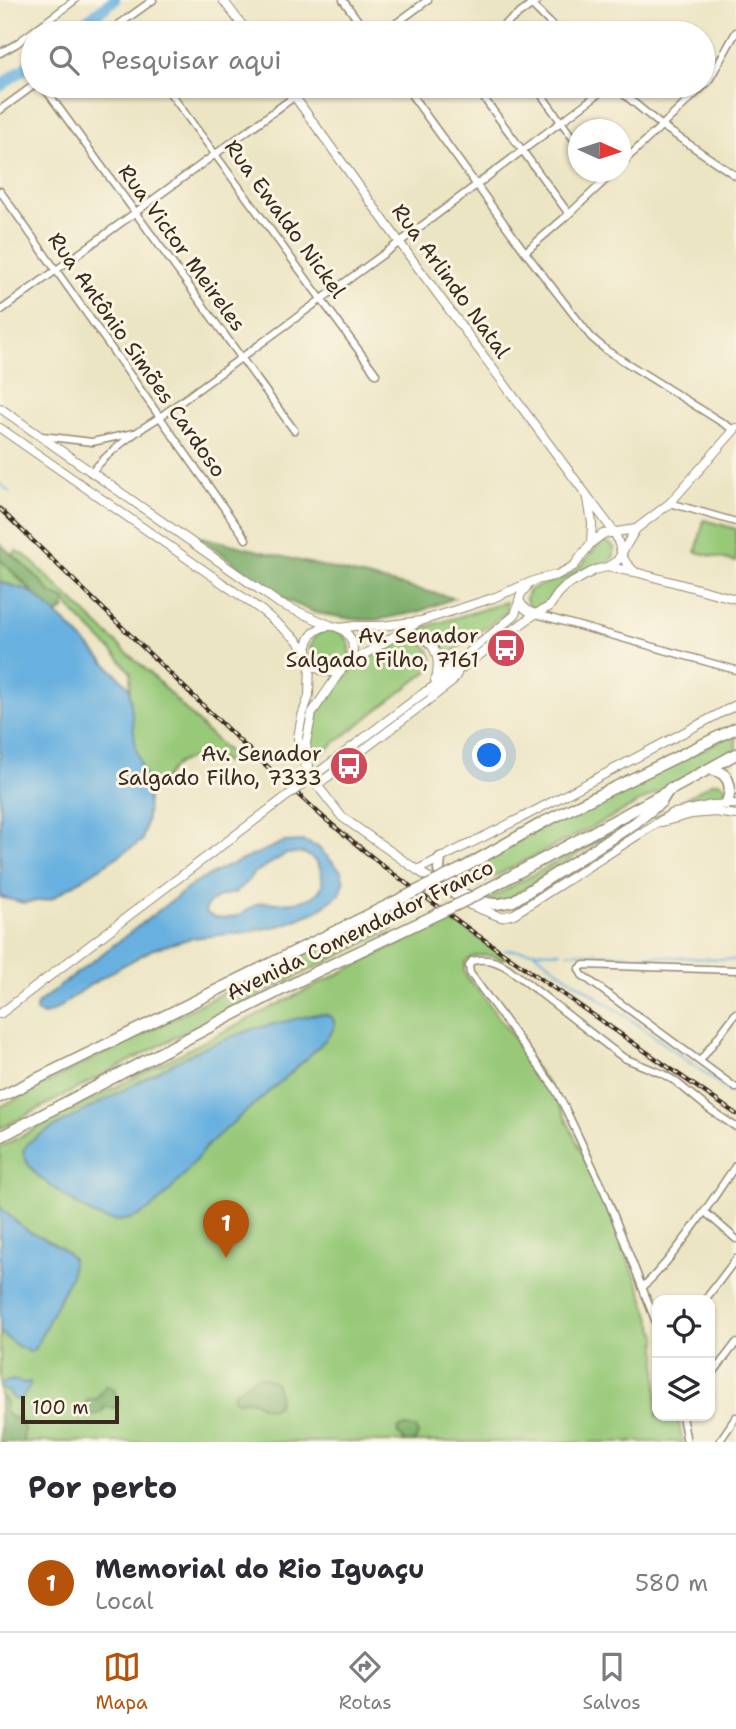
<!DOCTYPE html>
<html lang="pt">
<meta charset="utf-8">
<style>
body{margin:0;font-family:"Shantell Sans",sans-serif;background:#f7f7f7;color:#2b2b33}
.controls{position:absolute;right:21px;bottom:21px;display:grid;overflow:hidden;border-radius:14px;box-shadow:0 2px 5px #0004}
.controls button{width:63px;height:63px;display:grid;place-items:center;padding:0;border:0;border-bottom:2px solid #e1e1e2;background:#fff;color:#2b2b33;font:35px sans-serif}
.compass{position:absolute;left:568px;top:119px;width:63px;height:63px;border-radius:50%;background:#fff;box-shadow:0 2px 5px #0004;rotate:93deg}
.scale{position:absolute;left:21px;bottom:18px;width:98px;box-sizing:border-box;padding-left:7px;border:4px solid #3b2a1e;border-top:0;font-size:19px;line-height:24px;white-space:nowrap;color:#3b2a1e;-webkit-text-stroke:5px #fcf5e5;paint-order:stroke}
.you{position:absolute;left:490px;top:756px;width:24px;height:24px;margin:-18px;border:5px solid #fff;border-radius:50%;background:#1a73e8;box-shadow:0 0 0 10px #1a73e833}
.badge{display:grid;place-items:center;width:46px;height:46px;border-radius:50%;background:#b45309;color:#fff;font-size:23px;font-weight:700}
.pin{position:absolute;translate:-50% -58px;filter:drop-shadow(0 2px 4px #0008)}
.pin::after{content:'';position:absolute;top:37px;width:24px;height:21px;background:inherit;clip-path:polygon(0 0,100% 0,50% 100%)}
.list{margin:0;padding:0;list-style:none}
h2{display:flex;justify-content:space-between;align-items:center;height:91px;margin:0;padding:0 28px;font-size:30px}
h2 small{font-size:23px;font-weight:400;color:#7c7c81}
.list li{display:grid;grid-template-columns:46px 1fr auto;gap:21px;align-items:center;box-sizing:border-box;height:98px;padding:0 28px;border-top:2px solid #e1e1e2}
.list b{display:block;font-size:26px;white-space:nowrap}
.list p{margin:0;font-size:23px;white-space:nowrap;color:#7c7c81}
.list em{font-size:23px;font-style:normal;color:#7c7c81}
.icon{flex:none;width:38px;height:38px;fill:none;stroke:currentColor;stroke-width:2;stroke-linecap:round;stroke-linejoin:round}
.map{position:relative;flex:none;width:736px;height:1442px;overflow:hidden}
.search{position:absolute;background:#fff;box-shadow:0 2px 5px #0004;left:21px;right:21px;top:21px;height:77px;display:flex;align-items:center;gap:18px;box-sizing:border-box;padding:0 24px;border-radius:38px;color:#7c7c81;font-size:26px}
.sheet{height:189px;background:#fff}
nav{display:flex;justify-content:space-around;align-items:center;box-sizing:border-box;height:98px;border-top:2px solid #e1e1e2;background:#fff;font-size:19px;color:#7c7c81}
nav a{display:grid;justify-items:center;gap:4px}
nav .on{color:#b45309}
.map>svg:first-child{display:block}
.green{fill:#98c979;stroke:#6a7a4c;stroke-width:2}
.forest{fill:#7aad69;stroke:#5a6c44;stroke-width:2}
.water{fill:#68b0df;stroke:#526d7e;stroke-width:2;fill-rule:evenodd}
.lines{fill:none;stroke-linecap:round;stroke-linejoin:round}
.stream{stroke:#68b0df;stroke-width:2}
.river{stroke:#68b0df;stroke-width:12}
.street-casing{stroke:#948871;stroke-width:9}
.secondary-casing{stroke:#948871;stroke-width:10}
.highway-casing{stroke:#948871;stroke-width:13}
.street{stroke:#fff;stroke-width:6}
.secondary{stroke:#fff;stroke-width:8}
.highway{stroke:#fff;stroke-width:10}
.rail-casing{stroke:#3b2a1e;stroke-width:4.5}
.rail{stroke:#fcf5e5;stroke-width:2;stroke-dasharray:5;stroke-linecap:butt}
.secondary-bridge-casing{stroke:#948871;stroke-width:10;stroke-linecap:butt}
.highway-bridge-casing{stroke:#948871;stroke-width:13;stroke-linecap:butt}
.secondary-bridge{stroke:#fff;stroke-width:8}
.highway-bridge{stroke:#fff;stroke-width:10}
.labels{text-anchor:middle;dominant-baseline:central;stroke-width:6;stroke-linejoin:round;paint-order:stroke}
.street-label{font-size:21px;fill:#3b2a1e;stroke:#fcf5e5}
.poi-label{font-size:21px;fill:#3b2a1e;stroke:#fcf5e5;text-anchor:end}
</style>
<div class="map">
<svg width="736" height="1442" viewBox="0 0 736 1442">
<rect width="100%" height="100%" fill="#fcf5e5"/>
<filter id="ink" filterUnits="userSpaceOnUse"><feTurbulence type="fractalNoise" baseFrequency=".0143" numOctaves="2"/><feDisplacementMap in="SourceGraphic" scale="14" xChannelSelector="R" yChannelSelector="G"/><feConvolveMatrix kernelMatrix="1 2 1 2 8 2 1 2 1" color-interpolation-filters="sRGB"/></filter>
<filter id="wash" filterUnits="userSpaceOnUse"><feTurbulence type="fractalNoise" baseFrequency=".00686" numOctaves="4" result="noise"/><feDisplacementMap in="SourceGraphic" scale="28" xChannelSelector="R" yChannelSelector="G"/><feGaussianBlur stdDeviation="1.57" result="paint"/><feColorMatrix in="noise" values="0 0 0 0 0 0 0 0 0 0 0 0 0 0 0 0 0 1.4 0 .05"/><feComposite in="paint" operator="in"/></filter>
<g filter="url(#wash)">
<rect width="100%" height="100%" fill="#ece5c4"/>
<!-- green -->
<path class="green" d="M704,520L736,529V562L696,552Z
M602,542H607L614,547V556L608,563C589,566 570,577 556,591C551,596 547,603 541,609L535,610L528,605L526,599L528,591C543,582 561,581 575,571C587,563 591,549 602,542Z
M16,551L25,555L125,651L150,673L206,731L234,757L235,762L228,763L213,755C205,762 200,762 190,758C186,760 182,761 178,763C166,772 162,788 148,795C146,780 141,766 136,752C131,731 128,695 131,673L118,657L74,613L65,600L51,594L36,576L13,555Z
M0,559L34,594L24,589L0,582Z
M506,602V612L442,660C441,644 431,638 419,629Z
M310 650a20 20 0 1 1 40 0a20 20 0 1 1-40 0Z
M410,637C425,643 433,650 433,667L314,759C293,718 361,655 394,640C399,637 405,637 410,637Z
M736,733V750L608,819L474,887L465,872L545,826Z
M719,782L725,786L726,793L722,799L689,805L651,819L712,783Z
M642,810L644,812L502,903L487,900L611,832L610,828Z
M385,913L393,929L191,1029L0,1129V1107L206,1001Z
M450,918L505,957L503,960C490,954 476,952 465,962L464,970L467,977L484,997L554,1093L606,1204L642,1293L657,1336V1416H677L683,1442H0V1147L195,1046Z"/>
<!-- forest -->
<path class="forest" d="M201,538V537L454,598L418,612L375,620L353,619L316,613L281,598Z
M0,544L36,576L51,593L65,600V608L60,613H54L0,559Z
M259,1376L275,1382L279,1395L277,1405L271,1409L261,1406L252,1400L237,1401L233,1398L234,1392C244,1386 249,1379 259,1376Z
M106,1386L114,1389L118,1403L114,1408L105,1407L101,1413L92,1416L86,1412L84,1405L88,1399H96Z
M0,1395L6,1402L5,1412L10,1417L19,1419L24,1428L23,1442H0Z
M406,1426L416,1428L418,1434L415,1442H404L403,1438L398,1434L399,1428Z"/>
<!-- water -->
<path class="water" d="M0,582L24,589L34,594L67,624L129,687L136,749L146,780L148,795L147,817L142,841L51,899L24,903L0,897Z
M303,841L318,847L341,871L344,882L340,894L317,911L283,925L247,932L192,938L153,949L122,966L90,985L54,1011L45,1015L37,1013L36,1008L38,1003L196,882L226,867L284,842ZM303,853C314,858 321,864 322,877C326,900 294,903 277,903C271,903 266,901 260,903C253,905 248,911 241,914C230,919 215,920 205,912L207,905L218,897L236,892L245,884L253,874L286,854Z
M317,1014C326,1014 336,1015 334,1027C330,1044 228,1125 209,1144C205,1148 202,1152 199,1156C184,1175 156,1211 133,1218C104,1228 84,1209 61,1193C47,1183 26,1170 23,1151L28,1143L41,1134L200,1049L253,1029Z
M0,1207C8,1215 17,1223 27,1230C42,1239 60,1244 72,1258L71,1275L34,1350L30,1352L17,1346L0,1332Z
M12,1380L24,1383L30,1382V1385C25,1393 23,1401 14,1399L8,1391L0,1388V1384Z"/>
<g class="lines">
<!-- stream -->
<path class="stream" d="M0,484L10,492
M505,950L561,952
M533,951L566,976L633,1021L736,1096
M568,952L736,960"/>
<!-- river -->
<path class="river" d="M71,33L114,0
M0,86L33,62"/>
</g>
</g>
<g filter="url(#ink)">
<g class="lines">
<!-- street casing -->
<g class="street-casing">
<path id="street" d="M343,0L367,33
M527,0L560,33
M107,33L153,0
M383,33L428,0
M493,33L538,0
M0,53L16,44L75,0
M43,86L294,430
M165,86L376,374
M405,86L525,252L591,337L606,350L734,430
M475,86L569,214
M535,86L578,145
M614,86L662,126L736,176
M411,94L423,86
M0,110L33,86
M620,165L708,82L736,32
M0,191L246,539
M525,252L569,214L614,172
M0,311L309,86
M42,436L92,442L134,433
M91,473C108,452 137,431 160,417L400,242L609,86
M670,503L736,522
M536,614L736,670
M736,970L584,965L579,969L582,975L736,1088
M700,1061L736,1013
M705,1212L736,1239
M643,1287C680,1251 707,1207 736,1165
M705,1300L736,1259
M657,1325L605,1193L566,1110L554,1087L470,973L469,966L472,961C487,958 496,961 508,968L613,1050L624,1058L663,1074L675,1081L709,1109L736,1127
M710,1377L736,1343
M682,1416L687,1442
M719,1442L736,1417"/>
</g>
<!-- secondary casing -->
<g class="secondary-casing">
<path id="secondary" d="M223,0L248,33
M287,86L408,254L614,532C619,540 619,548 623,557C625,563 630,567 635,572
M0,408L280,604L332,626
M0,428L261,610L296,639L308,653
M588,499L592,523L591,543
M607,567L635,572L736,599
M519,600C523,608 527,611 535,614
M307 649a23 23 0 1 1 46 0a23 23 0 1 1-46 0Z
M339,628L355,626H381L421,621L493,598L536,580L557,575L574,566L591,543L603,534L636,529
M400,634C429,633 443,650 436,679
M310,659L309,696L302,716L298,737L299,754L317,785L342,817L417,870L470,905L501,917L514,914L671,814L712,805L736,804
M348,664L415,624
M435,680L515,615L521,594L527,586
M425,692L462,668L535,614L549,607L558,594L566,586L595,570L607,567L617,561L636,529L670,503L736,428
M309,767L306,743L312,713L342,669
M317,785L452,682L457,674
M662,822L692,814L715,812L736,815
M417,870L525,816L736,705
M0,1014L144,904"/>
</g>
<!-- highway casing -->
<g class="highway-casing">
<path id="highway" d="M709,769C729,771 734,787 726,804
M595,797L736,728
M608,824L736,754
M440,858C440,860 439,867 439,870C441,886 481,905 496,904C502,904 508,902 513,901L635,823L661,802L669,789
M0,1097L205,996
M0,1137L219,1022"/>
</g>
<!-- street -->
<use href="#street" class="street"/>
<!-- secondary -->
<use href="#secondary" class="secondary"/>
<!-- highway -->
<use href="#highway" class="highway"/>
<!-- rail casing -->
<g class="rail-casing">
<path id="rail" d="M0,509L246,747L324,818L388,870L473,932L736,1114"/>
</g>
<!-- rail -->
<use href="#rail" class="rail"/>
<!-- secondary-bridge casing -->
<g class="secondary-bridge-casing">
<path id="secondary-bridge" d="M144,904L425,692"/>
</g>
<!-- highway-bridge casing -->
<g class="highway-bridge-casing">
<path id="highway-bridge" d="M205,996L463,868L544,822L595,797
M219,1022L314,973L469,899L608,824"/>
</g>
<!-- secondary-bridge -->
<use href="#secondary-bridge" class="secondary-bridge"/>
<!-- highway-bridge -->
<use href="#highway-bridge" class="highway-bridge"/>
</g>
</g>
<!-- icons -->
<defs>
<g id="bus-disc" transform="scale(2.0125)"><circle r="9.5" fill="#d1495b" stroke="#fcf5e5"/><path d="M-5-6H5V4H4V6H2V4H-2V6H-4V4H-5ZM-3.5-4V0h7V-4ZM-3.5 1.2v1.5H-2V1.2ZM2 1.2v1.5H3.5V1.2Z" fill="#fff"/></g>
</defs>
<g fill-rule="evenodd">
<use href="#bus-disc" x="506" y="648"/>
<use href="#bus-disc" x="349" y="766"/>
</g>
<g class="labels">
<!-- street labels -->
<g class="street-label">
<text transform="translate(285 219) rotate(54)">Rua Ewaldo Nickel</text>
<text transform="translate(182 248) rotate(54)">Rua Victor Meireles</text>
<text transform="translate(451 281) rotate(54)">Rua Arlindo Natal</text>
<text transform="translate(137 355) rotate(55)">Rua Antônio Simões Cardoso</text>
<text transform="translate(360 930) rotate(-26)">Avenida Comendador Franco</text>
</g>
<!-- poi labels -->
<g class="poi-label">
<text x="479" y="636">Av. Senador<tspan x="479" dy="24">Salgado Filho, 7161</tspan></text>
<text x="322" y="754">Av. Senador<tspan x="322" dy="24">Salgado Filho, 7333</tspan></text>
</g>
</g>
</svg>
<div class="controls">
<button><svg class="icon" aria-label="locate" viewBox="0 0 24 24"><circle cx="12" cy="12" r="6"/><path d="M12 2v4M12 18v4M2 12h4M18 12h4"/></svg></button>
<button><svg class="icon" aria-label="layers" viewBox="0 0 24 24"><path d="M12 4l9 5-9 5-9-5zM3 14l9 5 9-5"/></svg></button>
</div>
<svg class="compass" viewBox="-18 -18 36 36"><path d="M0-13l5 13h-10z" fill="#e53935"/><path d="M0 13l5-13h-10z" fill="#7c7c81"/></svg>
<div class="scale">100 m</div>
<div class="you"></div>
<div class="pin badge" style="left:226px;top:1258px">1</div>
<div class="search"><svg class="icon" aria-label="search" viewBox="0 0 24 24"><circle cx="10" cy="10" r="6"/><path d="M15 15l6 6"/></svg>Pesquisar aqui</div>
</div>
<section class="sheet">
<h2>Por perto<small></small></h2>
<ul class="list">
<li><span class="badge">1</span><div><b>Memorial do Rio Iguaçu</b><p>Local</p></div><em>580 m</em></li>
</ul>
</section>
<nav>
<a class="on"><svg class="icon" aria-label="map" viewBox="0 0 24 24"><path d="M3 6l6-2 6 2 6-2v14l-6 2-6-2-6 2zM9 4v14M15 6v14"/></svg>Mapa</a>
<a><svg class="icon" aria-label="directions" viewBox="0 0 24 24"><path d="M12 3l9 9-9 9-9-9zM9 14v-3h6M13 9l2 2-2 2"/></svg>Rotas</a>
<a><svg class="icon" aria-label="saved" viewBox="0 0 24 24"><path d="M7 4h10v16l-5-4-5 4z"/></svg>Salvos</a>
</nav>
